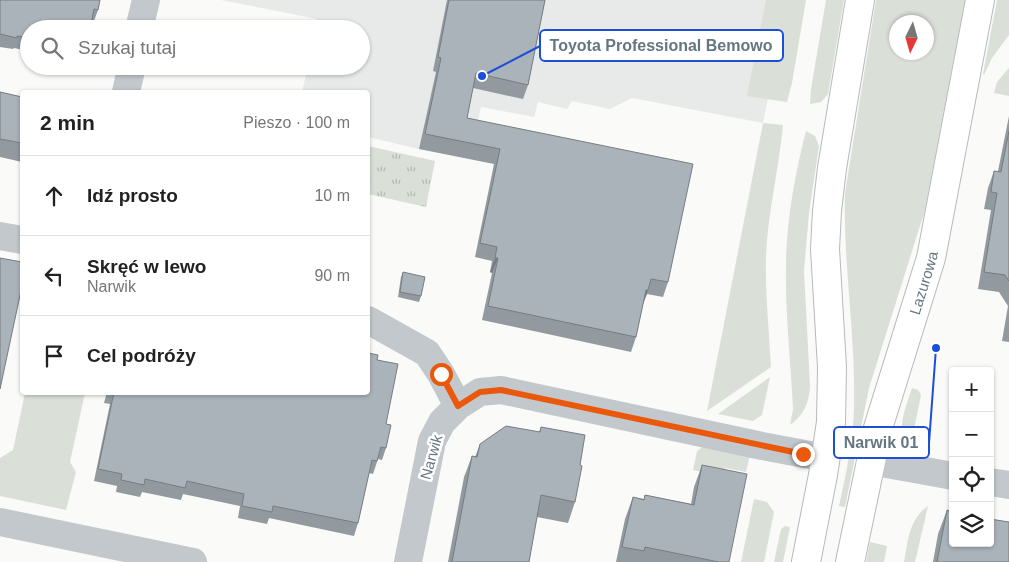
<!DOCTYPE html>
<html lang="pl">
<meta charset="utf-8">
<style>
body{margin:0;font-family:Helvetica,sans-serif;background:#f6f6f6;color:#222}
.controls{position:absolute;right:15px;bottom:15px;display:grid;overflow:hidden;border-radius:5px;box-shadow:0 1px 4px #0004}
.controls button{width:45px;height:45px;display:grid;place-items:center;padding:0;border:0;border-bottom:1px solid #e0e0e0;background:#fff;color:#222;font:25px sans-serif}
.compass{position:absolute;left:889px;top:15px;width:45px;height:45px;border-radius:50%;background:#fff;box-shadow:0 1px 4px #0004;rotate:185deg}
.stop{position:absolute;width:15px;height:15px;margin:-11px;border:4px solid #ea580c;border-radius:50%;background:#fff}
.stop.end{background:#ea580c;border-color:#fff;box-shadow:0 1px 5px #0008}
.list{margin:0;padding:0;list-style:none}
h2{display:flex;justify-content:space-between;align-items:center;height:65px;margin:0;padding:0 20px;font-size:21px}
h2 small{font-size:16px;font-weight:400;color:#767676}
.list li{display:grid;grid-template-columns:32px 1fr auto;gap:15px;align-items:center;box-sizing:border-box;height:80px;padding:0 20px;border-top:1px solid #e0e0e0}
.list b{display:block;font-size:19px;white-space:nowrap}
.list p{margin:0;font-size:16px;white-space:nowrap;color:#767676}
.list em{font-size:16px;font-style:normal;color:#767676}
.icon{flex:none;width:28px;height:28px;fill:none;stroke:currentColor;stroke-width:2;stroke-linecap:round;stroke-linejoin:round}
.map{position:relative;flex:none;width:1009px;height:562px;overflow:hidden}
.search{position:absolute;background:#fff;box-shadow:0 1px 4px #0004;left:20px;top:20px;width:350px;height:55px;display:flex;align-items:center;gap:12px;box-sizing:border-box;padding:0 18px;border-radius:28px;color:#767676;font-size:19px}
.panel{position:absolute;background:#fff;box-shadow:0 1px 4px #0004;left:20px;top:90px;width:350px;height:305px;border-radius:5px}
.map>svg:first-child{display:block}
.built{fill:#e8e9e9}
.green{fill:#dadfd7;fill-rule:evenodd}
.park{fill:url(#park-tufts)}
.lines{fill:none;stroke-linecap:round;stroke-linejoin:round}
.major-casing{stroke:#b5babe;stroke-width:30}
.minor{stroke:#c3c8cc;stroke-width:28}
.major{stroke:#fff;stroke-width:28}
.wall{fill:#929a9f}
.shaded-wall{fill:#777d82}
.building{fill:#aab3b9;stroke:#777d82}
.route{stroke:#ea580c;stroke-width:6}
.labels{text-anchor:middle;dominant-baseline:central;stroke-width:5;stroke-linejoin:round;paint-order:stroke}
.street-label{font-size:15px;fill:#657683;stroke:#fff}
.leader{fill:none;stroke:#1d4ed8;stroke-width:2}
.callout-dot{fill:#1d4ed8;stroke:#fff;stroke-width:2}
.callout{fill:#fff;stroke:#1d4ed8;stroke-width:2}
.callout-label{font-size:16px;text-anchor:middle;font-weight:bold;fill:#657683}
</style>
<div class="map">
<svg width="1009" height="562" viewBox="0 0 1009 562">
<defs>
<pattern id="park-tufts" width="24" height="20" patternUnits="userSpaceOnUse" patternTransform="scale(1.25)"><rect width="24" height="20" fill="#dadfd7"/><path d="M3 7l-1-3M5 7V3M7 7l1-3M15 17l-1-3M17 17v-4M19 17l1-3" fill="none" stroke="#b4b9b4"/></pattern>
</defs>
<rect width="100%" height="100%" fill="#fafaf8"/>
<!-- built -->
<path class="built" d="M221,0H788L763,123L632,98L610,109L572,101L567,109L538,102L534,117L481,107L470,158L419,149L368,137V92H302L308,66H361V29H315L317,19Z"/>
<!-- green -->
<path class="green" d="M766,0H806L792,83L787,102L747,96Z
M826,0H844L828,94L821,102L810,104L811,89Z
M876,0H965L925,210L869,388L845,507L839,506C846,474 853,442 854,409C856,337 843,265 845,193ZM896,22H926V52H896Z
M997,0H1009V35L992,58L984,75L983,74Z
M1009,68V96L994,93L997,82Z
M763,123L783,125C779,168 768,211 766,255C765,292 769,330 771,367L707,411Z
M806,131L815,136L819,146L809,213L804,271L810,386C809,403 804,415 790,425L793,409C791,362 785,314 786,267C786,222 795,174 806,131Z
M770,377L762,415L753,421L718,414Z
M912,388L918,390L921,395L910,449C894,431 906,408 912,388Z
M25,393H85L70,462L76,472L66,510L0,496V458L13,450Z
M704,446L750,455L746,472L725,468L723,477L693,470L697,451Z
M754,499L767,502L774,512L764,562H741Z
M928,506L915,562H904C908,541 909,519 928,506Z
M785,526L790,527L783,562H774L781,529Z
M870,542L887,546L884,562H866Z"/>
<!-- park -->
<path class="park" d="M368,146L435,161L426,207L368,194Z"/>
<g class="lines">
<!-- major casing -->
<g class="major-casing">
<g id="major">
<path d="M806,562L823,475L831,422L832,367L825,249L827,211L832,168L860,0"/>
<path id="s1" d="M850,562L878,428L931,258L980,0"/>
</g>
</g>
<!-- minor -->
<path class="minor" d="M139,29L146,0
M126,92L132,66
M0,236L22,240
M368,320L427,353L441,374L458,406
M870,461L953,476
M990,482L1009,485
M0,522L193,562
M408,562L432,441L442,422L458,406L480,392L501,390L762,446L826,458"/>
<!-- major -->
<use href="#major" class="major"/>
</g>
<!-- wall -->
<path class="wall" d="M0,0H100L98,10L94,21H91L29,29V51L14,48L13,49L0,47Z
M447,0H545L528,85L523,99L473,88L467,118L668,282L663,297L647,294L643,304L636,337L631,352L482,320L492,273L490,272L492,261L475,257L494,164L419,149L436,72L433,71Z
M0,92L22,97V162L0,157Z
M1009,116V342L1002,341L1008,306L999,292L978,289L991,210L984,209L988,188L994,171H998Z
M403,272L421,296L419,302L398,297L401,277Z
M377,360L386,424V448L382,460L378,459L373,474L369,473L358,523L354,536L269,518L267,524L238,518L240,506L183,494L181,500L142,492L140,497L116,492L117,486L94,481L110,404L104,403L107,392H368Z
M541,427L580,465L575,502L568,523L537,517L529,562H448L464,477L472,456L475,457L480,444L539,432Z
M702,465L729,562H616L625,519L633,497L644,499L645,495L691,504L694,487Z
M947,510L1009,562H933L938,534Z"/>
<!-- shaded-wall -->
<path class="shaded-wall" d="M495,258H498L492,273L490,272Z
M646,290H648L643,304Z"/>
<!-- building -->
<path class="building" d="M0,0H100L98,10L94,9L90,29H29V38L17,36V38L0,34Z
M449,0H545L528,85L476,73L467,118L693,164L668,282L651,279L648,290H646L636,337L488,306L498,258H495L497,247L480,243L500,149L425,134L441,58L438,57Z
M0,92L22,97V143L0,139Z
M1009,131V281L1005,275L984,272L997,193L991,192L994,171L1001,172Z
M0,258L22,262V286L0,389Z
M403,272L425,277L421,296L400,292Z
M368,353L378,355L377,360L398,364L386,424L391,425L386,448L381,447L377,461L372,460L358,523L273,506L272,512L242,506L244,494L187,481L185,488L145,479L144,485L121,480L122,474L98,469L114,392H368Z
M506,426L540,432L541,427L585,435L580,465L582,466L575,502L541,495L529,562H452L472,456L477,457L480,444Z
M702,465L747,474L729,562H719L645,547L644,551L622,547L633,497L644,500L645,495L694,505Z
M947,510L953,512V543H990V519L1009,522V562H937Z"/>
<g class="lines">
<!-- route -->
<path class="route" d="M441,374L458,406L480,392L501,390L803,454"/>
</g>
<g class="labels">
<!-- street labels -->
<g class="street-label">
<text stroke="none"><textPath href="#s1" startOffset="289">Lazurowa</textPath></text>
<text transform="translate(431 457) rotate(-74)">Narwik</text>
</g>
</g>
<!-- callouts -->
<path class="leader" d="M482 76L540 46M936 348L929 443"/>
<g class="callout-dot">
<circle cx="482" cy="76" r="5"/>
<circle cx="936" cy="348" r="5"/>
</g>
<g class="callout">
<rect x="540" y="30" width="243" height="31" rx="5"/>
<rect x="834" y="427" width="95" height="31" rx="5"/>
</g>
<g class="callout-label">
<text x="661" y="51">Toyota Professional Bemowo</text>
<text x="881" y="448">Narwik 01</text>
</g>
</svg>
<div class="controls">
<button>+</button>
<button>−</button>
<button><svg class="icon" aria-label="locate" viewBox="0 0 24 24"><circle cx="12" cy="12" r="6"/><path d="M12 2v4M12 18v4M2 12h4M18 12h4"/></svg></button>
<button><svg class="icon" aria-label="layers" viewBox="0 0 24 24"><path d="M12 4l9 5-9 5-9-5zM3 14l9 5 9-5"/></svg></button>
</div>
<svg class="compass" viewBox="-18 -18 36 36"><path d="M0-13l5 13h-10z" fill="#e53935"/><path d="M0 13l5-13h-10z" fill="#767676"/></svg>
<div class="stop" style="left:441px;top:374px"></div>
<div class="stop end" style="left:803px;top:454px"></div>
<div class="search"><svg class="icon" aria-label="search" viewBox="0 0 24 24"><circle cx="10" cy="10" r="6"/><path d="M15 15l6 6"/></svg>Szukaj tutaj</div>
<section class="panel">
<h2>2 min<small>Pieszo · 100 m</small></h2>
<ul class="list">
<li><svg class="icon" aria-label="ahead" viewBox="0 0 24 24"><path d="M12 20V5M6 11l6-6 6 6"/></svg><div><b>Idź prosto</b></div><em>10 m</em></li>
<li><svg class="icon" aria-label="left" viewBox="0 0 24 24"><path d="M17 20v-9H6M10 6l-5 5 5 5"/></svg><div><b>Skręć w lewo</b><p>Narwik</p></div><em>90 m</em></li>
<li><svg class="icon" aria-label="arrive" viewBox="0 0 24 24"><path d="M6 21V4h12l-3 4 3 4H6"/></svg><div><b>Cel podróży</b></div></li>
</ul>
</section>
</div>
